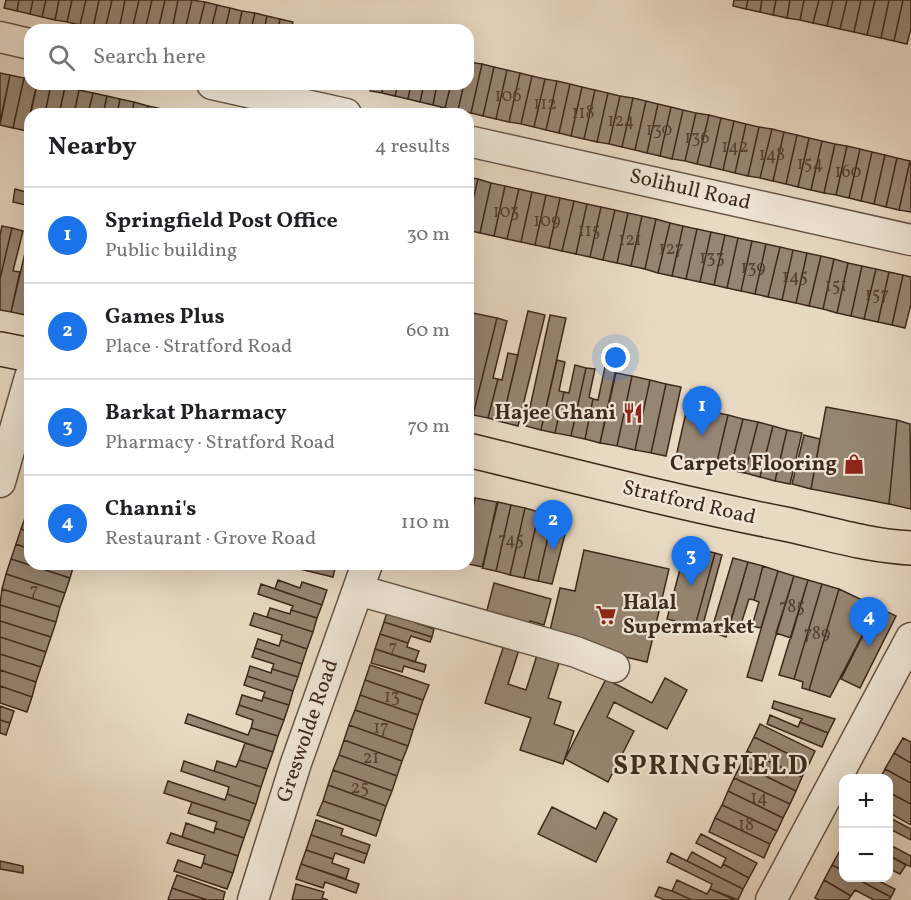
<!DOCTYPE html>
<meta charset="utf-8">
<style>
body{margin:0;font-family:Vollkorn,serif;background:#f6f6f6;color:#202124}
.controls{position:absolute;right:18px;bottom:18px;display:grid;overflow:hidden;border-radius:12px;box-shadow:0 6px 24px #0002}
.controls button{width:54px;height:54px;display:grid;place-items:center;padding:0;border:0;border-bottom:2px solid #e0e0e0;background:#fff;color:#202124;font:30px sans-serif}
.you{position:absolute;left:616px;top:358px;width:21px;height:21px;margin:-15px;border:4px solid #fff;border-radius:50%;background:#1a73e8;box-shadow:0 0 0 9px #1a73e833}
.badge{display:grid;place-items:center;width:39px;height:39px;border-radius:50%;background:#1a73e8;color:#fff;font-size:20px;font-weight:700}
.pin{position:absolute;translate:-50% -50px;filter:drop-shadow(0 2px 3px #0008)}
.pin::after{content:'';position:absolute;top:32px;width:21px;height:18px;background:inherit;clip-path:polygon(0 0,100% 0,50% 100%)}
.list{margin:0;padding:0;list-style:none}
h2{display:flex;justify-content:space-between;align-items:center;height:78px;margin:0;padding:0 24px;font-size:26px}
h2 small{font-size:20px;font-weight:400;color:#757577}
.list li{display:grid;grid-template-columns:39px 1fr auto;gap:18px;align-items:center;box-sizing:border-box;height:96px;padding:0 24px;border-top:2px solid #e0e0e0}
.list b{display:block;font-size:22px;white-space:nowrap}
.list p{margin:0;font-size:20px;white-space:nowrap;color:#757577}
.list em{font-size:20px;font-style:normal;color:#757577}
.icon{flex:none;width:33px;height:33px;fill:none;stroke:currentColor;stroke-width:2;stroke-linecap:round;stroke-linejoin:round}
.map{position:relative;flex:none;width:911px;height:900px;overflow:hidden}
.search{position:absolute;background:#fff;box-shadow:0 6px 24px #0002;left:24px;top:24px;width:450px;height:66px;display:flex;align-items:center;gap:15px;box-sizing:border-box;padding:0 21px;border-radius:18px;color:#757577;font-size:22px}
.panel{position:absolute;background:#fff;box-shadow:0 6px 24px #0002;left:24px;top:108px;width:450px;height:462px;border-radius:18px}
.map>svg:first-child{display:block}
.building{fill:#968572;stroke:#3e291c;stroke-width:1.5}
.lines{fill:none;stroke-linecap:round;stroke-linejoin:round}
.minor-casing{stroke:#685546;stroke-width:33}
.highway-casing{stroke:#3e291c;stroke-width:36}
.minor{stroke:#f0e6d7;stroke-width:30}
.highway{stroke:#e8d9c2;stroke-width:33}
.labels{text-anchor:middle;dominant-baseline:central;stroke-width:4.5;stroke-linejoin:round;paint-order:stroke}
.number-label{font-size:18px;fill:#544032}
.street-label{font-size:21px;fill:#3e291c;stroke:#f0e6d7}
.poi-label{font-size:21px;font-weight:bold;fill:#3e291c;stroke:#f0e6d7;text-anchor:end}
.district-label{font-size:27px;font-weight:bold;letter-spacing:1.5px;fill:#3e291c;stroke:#f0e6d7}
</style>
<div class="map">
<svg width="911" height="900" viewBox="0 0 911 900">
<rect width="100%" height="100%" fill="#e8d9c2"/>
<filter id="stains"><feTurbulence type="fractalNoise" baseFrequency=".00333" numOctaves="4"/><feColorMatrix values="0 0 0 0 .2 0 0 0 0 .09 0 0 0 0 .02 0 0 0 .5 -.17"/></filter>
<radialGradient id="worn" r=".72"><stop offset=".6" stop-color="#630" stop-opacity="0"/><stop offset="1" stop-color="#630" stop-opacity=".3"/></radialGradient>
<!-- building -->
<path class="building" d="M6,0H19L17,11L4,8Z
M19,0H33L30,14L17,11Z
M33,0H46L42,17L30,14Z
M46,0H59L55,20L42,17Z
M59,0H72L67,22L55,20Z
M72,0H86L80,25L67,22Z
M86,0H99L93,28L80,25Z
M99,0H112L105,30L93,28Z
M112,0H125L119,30H105Z
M125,0H139L132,30H119Z
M139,0H152L145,30H132Z
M152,0H165L158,30H145Z
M165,0H178L172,30H158Z
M178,0H192L185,30H172Z
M192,0L205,2L198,30H185Z
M734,0H748L746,9L733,6Z
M748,0H762L760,12L746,9Z
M762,0H776L773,15L760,12Z
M776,0H790L787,18L773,15Z
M790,0H804L800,20L787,18Z
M804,0H819L813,23L800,20Z
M819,0H833L827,26L813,23Z
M833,0H847L840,29L827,26Z
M847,0H861L854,32L840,29Z
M861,0H875L867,35L854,32Z
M875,0H889L881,38L867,35Z
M889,0H903L894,41L881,38Z
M903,0H911V28L907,44L894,41Z
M205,2L217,5L211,30H198Z
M217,5L230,8L225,30H211Z
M230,8L242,11L238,30H225Z
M242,11L255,13L251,30H238Z
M255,13L267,16L264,30H251Z
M267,16L280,19L278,30H264Z
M280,19L293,22L291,30H278Z
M469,62L482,64L471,113L458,110L464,84H468Z
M482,64L494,67L483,116L471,113Z
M494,67L507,70L496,119L483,116Z
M507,70L520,73L509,122L496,119Z
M0,73L10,75L0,122Z
M520,73L532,76L521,124L509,122Z
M10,75L24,78L13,128L0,125Z
M532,76L545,79L534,127L521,124Z
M24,78L30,79V84H37L27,131L13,128Z
M545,79L557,81L546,130L534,127Z
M557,81L570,84L559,133L546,130Z
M37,84H51L45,114H30Z
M51,84L65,87L59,114H45Z
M371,84H384L382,93L370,91Z
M384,84H398L395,96L382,93Z
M398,84H411L408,99L395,96Z
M411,84H424L420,102L408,99Z
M424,84H437L433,105L420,102Z
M437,84H451L445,108L433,105Z
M451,84H464L458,110L445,108Z
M570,84L582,87L571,136L559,133Z
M65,87L79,90L74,114H59Z
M582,87L595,90L584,139L571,136Z
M79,90L93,93L88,114H74Z
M595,90L608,93L597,142L584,139Z
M93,93L107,96L103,114H88Z
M608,93L620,96L609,144L597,142Z
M107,96L120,99L117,114H103Z
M620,96L633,98L622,147L609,144Z
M633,98L646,101L635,150L622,147Z
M120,99L134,102L132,114H117Z
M646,101L658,104L647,153L635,150Z
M134,102L148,106L146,114H132Z
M658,104L671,107L660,156L647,153Z
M148,106L162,109L160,114H146Z
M671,107L683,110L672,159L660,156Z
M683,110L696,113L685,161L672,159Z
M696,113L709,115L697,164L685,161Z
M709,115L721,118L710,167L697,164Z
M721,118L734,121L723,170L710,167Z
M734,121L746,124L735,173L723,170Z
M746,124L759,127L748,176L735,173Z
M759,127L772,129L760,178L748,176Z
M772,129L784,132L773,181L760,178Z
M784,132L797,135L786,184L773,181Z
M797,135L809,138L798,187L786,184Z
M809,138L822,141L811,190L798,187Z
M822,141L835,144L824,193L811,190Z
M835,144L847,146L836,195L824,193Z
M847,146L860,149L849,198L836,195Z
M860,149L872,152L861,201L849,198Z
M872,152L885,155L874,204L861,201Z
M885,155L897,158L886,207L874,204Z
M897,158L910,161L899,210L886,207Z
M910,161H911V212L899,210Z
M468,177L478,179L468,221Z
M478,179L491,183L480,233L468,230V221Z
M491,183L505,186L494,236L480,233Z
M505,186L519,189L507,239L494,236Z
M15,189L30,193V206L13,202Z
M519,189L532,192L521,242L507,239Z
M532,192L546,195L535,245L521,242Z
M546,195L560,198L549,248L535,245Z
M560,198L574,201L562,251L549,248Z
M574,201L587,204L576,254L562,251Z
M587,204L601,207L590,257L576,254Z
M601,207L615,210L603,260L590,257Z
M615,210L628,213L617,263L603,260Z
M628,213L642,216L631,266L617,263Z
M642,216L656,219L645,269L631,266Z
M656,219L670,223L658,273L645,269Z
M670,223L683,226L672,276L658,273Z
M2,226L12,228L0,279V235Z
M683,226L697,229L686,279L672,276Z
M12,228L23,231L13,271L20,272L11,312L0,310V279Z
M697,229L711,232L700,282L686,279Z
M30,232V298L26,315L11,312Z
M711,232L725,235L714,285L700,282Z
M725,235L738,238L727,288L714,285Z
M738,238L752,241L741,291L727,288Z
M752,241L766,244L755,294L741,291Z
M766,244L780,247L768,297L755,294Z
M780,247L793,250L782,300L768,297Z
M793,250L807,253L796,303L782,300Z
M807,253L821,256L809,306L796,303Z
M821,256L834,259L823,309L809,306Z
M834,259L848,263L837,313L823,309Z
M848,263L862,266L851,316L837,313Z
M862,266L876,269L864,319L851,316Z
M876,269L889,272L878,322L864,319Z
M889,272L903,275L892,325L878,322Z
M903,275L911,277V304L905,328L892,325Z
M528,311L545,315L518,426L502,422Z
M468,312L497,318L473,415L468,414Z
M550,315L566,318L541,430L526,426Z
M497,318L507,321L493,378L498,379L488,418L473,415Z
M508,353L518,355L502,422L488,418L498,379L502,380Z
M557,360L565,362L559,391L564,392L555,433L541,430Z
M606,362L617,364L600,443L585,439L593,399L598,400Z
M575,365L586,368L571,436L555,433L564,392L569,393Z
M586,368L595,369L589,397L593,399L585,439L571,436Z
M616,373L632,376L617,446L600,443Z
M632,376L650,380L635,450L617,446Z
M650,380L666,384L651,453L635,450Z
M666,384L681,387L666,456L651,453Z
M691,390L705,394L701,409L728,415L716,466L676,457Z
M826,407L897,420L889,504L811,489Z
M728,415L743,419L730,470L716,466Z
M743,419L758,422L745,473L730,470Z
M897,420L910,424L911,509L889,504Z
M758,422L773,426L760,477L745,473Z
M773,426L787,430L775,481L760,477Z
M787,430L802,433L790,484L775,481Z
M804,435L820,439L811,489L792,484Z
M468,496L475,498L468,532Z
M475,498L497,502L483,567L468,564V532Z
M498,502L511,505L496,571L482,568Z
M511,505L525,508L510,575L496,571Z
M525,508L539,512L524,578L510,575Z
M539,512L553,515L538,581L524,578Z
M553,515L569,519L552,584L538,581Z
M25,518L30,519V532L21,529Z
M21,529L30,532V549L16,544Z
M16,544L30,549V564H74L70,578L11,559Z
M686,546L715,553L695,626L667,619Z
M584,550L669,569L647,662L548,639L560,588L575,591Z
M715,553L722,555L702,628L695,626Z
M733,558L748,562L726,637L711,632Z
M11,559L70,578L65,593L6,574Z
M748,562L763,566L754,600L749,599L741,624L731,621Z
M279,564H336L333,577Z
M763,566L778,571L761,628L752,626L759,602L754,600Z
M778,571L794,576L762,681L747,677Z
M6,574L65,593L60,607L2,589Z
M794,576L808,580L791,638L776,633Z
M278,580L300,588L302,582L327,590L322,605L275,589Z
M808,580L822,584L794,679L779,675Z
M494,583L551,599L544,625L530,621L526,636L486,614Z
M261,584L322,605L317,618L291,610L293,606L258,594Z
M822,584L839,589L809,690L802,688L803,682L794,679Z
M2,589L60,607L56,622L0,605Z
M839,589L877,607L830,697L809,690Z
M0,605L56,622L51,637L0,621Z
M877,607L896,616L860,688L841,679Z
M270,608L290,614L291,610L317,618L313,632L267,617Z
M388,609L417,618L416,623L434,629L432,637L384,622Z
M254,613L313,632L307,649L281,640L282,635L250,625Z
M0,621L51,637L46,652L0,637Z
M384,622L432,637L430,642L411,636L408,643L380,634Z
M380,634L408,643L407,647L419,651L415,662L375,649Z
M0,637L46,652L41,667L0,654Z
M258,639L279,646L281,640L307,649L302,664L255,648Z
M504,645L519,650L508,684L526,690L538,652L560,660L548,698L561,702L554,724L574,731L563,764L520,750L531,718L485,703Z
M255,648L302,664L298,677L272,669L274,664L252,657Z
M375,649L426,665L424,672L404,666L402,672L371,663Z
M0,654L41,667L36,682L0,670Z
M370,665L429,685L423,700L365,680Z
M250,666L271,673L272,669L298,677L293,691L247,676Z
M0,670L36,682L32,697L0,686Z
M247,676L293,691L289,705L263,697L265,692L244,685Z
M665,678L687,690L667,729L614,702L607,717L634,731L608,782L565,759L606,679L652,703Z
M365,680L423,700L418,715L360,695Z
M0,686L32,697L27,712L0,703Z
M242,695L262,701L263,697L289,705L284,720L239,705Z
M360,695L418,715L413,730L355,710Z
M774,701L835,719L828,733L800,722L802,719L772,708Z
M239,705L284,720L278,736L251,728L253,720L236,714Z
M0,706L14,711L10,723L0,720Z
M355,710L413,730L408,746L349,725Z
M188,714L248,735L251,728L278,736L273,752L185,723Z
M770,715L798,727L800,722L828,733L822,747L767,724Z
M0,720L10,723L6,735L0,733Z
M760,724L815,751L809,764L754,737Z
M349,725L408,746L402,761L344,740Z
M754,737L809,764L802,777L747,751Z
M903,738L911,742V763L894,753Z
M344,740L402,761L397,776L339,755Z
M245,743L273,752L267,769L239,760Z
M747,751L802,777L796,791L741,764Z
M894,753L911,763V783L885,769Z
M339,755L397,776L392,791L333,770Z
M239,760L267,769L261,787L214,771L217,761L236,767Z
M184,761L261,787L256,804L227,794L229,787L181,771Z
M741,764L796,791L790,804L734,778Z
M885,769L911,783V804L888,792V778H880Z
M333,770L392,791L386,806L328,785Z
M734,778L790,804L783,818L728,791Z
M168,781L225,800L227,794L256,804L250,821L164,793Z
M328,785L386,806L381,821L323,801Z
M728,791L783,818L777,831L722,805Z
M888,792L911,804V825L888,812Z
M323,801L381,821L376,836L317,815Z
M192,802L250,821L244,838L215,828L217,822L188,813Z
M722,805L777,831L770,844L715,818Z
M552,807L596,829L604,812L617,819L596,862L538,834Z
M888,817L911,829V840L888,828Z
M715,818L770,844L764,858L709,832Z
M316,820L343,829L341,835L370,845L367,854L311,835Z
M186,823L214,833L215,828L244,838L238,856L182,837Z
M171,833L238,856L233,873L203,863L205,855L167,843Z
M701,834L757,863L749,878L723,864L726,858L696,843Z
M311,835L367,854L364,863L335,853L333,859L306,850Z
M888,844L911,856V867L888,855Z
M841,849L844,850V871L832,865Z
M306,850L333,859L332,863L349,869L346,879L301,864Z
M692,852L721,868L723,864L749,878L743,889L687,861Z
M671,853L743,889L738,900L710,889L712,884L667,862Z
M888,855L906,865L900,874L888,868Z
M178,860L201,868L203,863L233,873L227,889L174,871Z
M0,861L23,866V873L0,869Z
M301,864L359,884L356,893L325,882L323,888L296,879Z
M832,865L844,871V878H855L891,897L889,900H874L855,890L851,896L824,880Z
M177,875L225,892L223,900H207L172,888Z
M855,878H873L895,889L891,897Z
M677,880L707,894L710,889L735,900H692L672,891Z
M824,880L851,896L848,900H819L815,898Z
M296,884L324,892L322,898L328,900H292Z
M659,887L672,891L692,900H665L655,896Z
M172,888L207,900H168Z"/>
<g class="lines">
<!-- minor casing -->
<g class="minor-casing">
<path id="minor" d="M0,37L30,44
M212,84L346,114
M468,141L911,240
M0,482L30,377
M358,590L576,652L614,667
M253,900L296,763L367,564
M771,900L911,638"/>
</g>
<!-- highway casing -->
<g class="highway-casing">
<path id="highway" d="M0,349L30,355
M468,450C574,476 679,503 785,524C827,533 868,546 911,548"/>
</g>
<!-- minor -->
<use href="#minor" class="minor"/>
<!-- highway -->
<use href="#highway" class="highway"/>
</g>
<!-- icons -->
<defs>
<g id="restaurant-bare" transform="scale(1.62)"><path d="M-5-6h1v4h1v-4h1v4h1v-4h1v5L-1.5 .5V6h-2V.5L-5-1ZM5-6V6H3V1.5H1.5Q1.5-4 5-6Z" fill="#8f2418" stroke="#f0e6d7" stroke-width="2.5" paint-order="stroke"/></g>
<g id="shop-bare" transform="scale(1.62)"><path d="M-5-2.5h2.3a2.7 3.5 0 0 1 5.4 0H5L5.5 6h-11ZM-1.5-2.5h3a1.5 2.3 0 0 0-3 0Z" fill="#8f2418" stroke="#f0e6d7" stroke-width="2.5" paint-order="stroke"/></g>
<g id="supermarket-bare" transform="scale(1.62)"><path d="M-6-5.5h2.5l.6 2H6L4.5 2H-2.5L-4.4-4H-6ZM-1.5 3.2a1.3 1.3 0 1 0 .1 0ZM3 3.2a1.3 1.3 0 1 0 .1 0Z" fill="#8f2418" stroke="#f0e6d7" stroke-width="2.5" paint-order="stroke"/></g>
</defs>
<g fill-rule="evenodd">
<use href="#restaurant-bare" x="633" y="413"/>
<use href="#shop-bare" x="854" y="464"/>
<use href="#supermarket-bare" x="606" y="615"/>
</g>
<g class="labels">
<!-- number labels -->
<g class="number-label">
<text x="508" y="96">106</text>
<text x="545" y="104">112</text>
<text x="583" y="113">118</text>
<text x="621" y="121">124</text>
<text x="659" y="130">130</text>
<text x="697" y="138">136</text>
<text x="735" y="147">142</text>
<text x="772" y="155">148</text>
<text x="810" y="164">154</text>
<text x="848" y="172">160</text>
<text x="506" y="212">103</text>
<text x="547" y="221">109</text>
<text x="589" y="231">115</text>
<text x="630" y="240">121</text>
<text x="671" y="249">127</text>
<text x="712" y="258">133</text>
<text x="753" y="268">139</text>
<text x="795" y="277">145</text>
<text x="836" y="286">151</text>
<text x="877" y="295">157</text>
<text x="511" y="540">745</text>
<text x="34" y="591">7</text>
<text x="792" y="607">785</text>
<text x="817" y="634">789</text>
<text x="393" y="648">7</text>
<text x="392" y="697">13</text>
<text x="381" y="728">17</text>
<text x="371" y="758">21</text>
<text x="360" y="788">25</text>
<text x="759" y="798">14</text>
<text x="746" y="825">18</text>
</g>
<!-- street labels -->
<g class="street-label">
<text transform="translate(690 190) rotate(13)">Solihull Road</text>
<text transform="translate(689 503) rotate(13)">Stratford Road</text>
<text transform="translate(308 731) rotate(-71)">Greswolde Road</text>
</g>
<!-- poi labels -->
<g class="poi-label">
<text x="616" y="413">Hajee Ghani</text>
<text x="837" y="464">Carpets Flooring</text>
<text x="623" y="603" text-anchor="start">Halal<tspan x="623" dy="24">Supermarket</tspan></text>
</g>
<!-- district labels -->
<g class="district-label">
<text x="711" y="767">SPRINGFIELD</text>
</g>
</g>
<rect width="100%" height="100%" filter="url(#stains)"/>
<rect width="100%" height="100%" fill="url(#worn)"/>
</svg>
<div class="controls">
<button>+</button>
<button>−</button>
</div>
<div class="you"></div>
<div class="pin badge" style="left:702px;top:436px">1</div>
<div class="pin badge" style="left:553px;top:550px">2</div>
<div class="pin badge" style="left:691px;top:586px">3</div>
<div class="pin badge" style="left:869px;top:647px">4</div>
<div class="search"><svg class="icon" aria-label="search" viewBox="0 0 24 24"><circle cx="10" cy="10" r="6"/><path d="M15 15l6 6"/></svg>Search here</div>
<section class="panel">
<h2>Nearby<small>4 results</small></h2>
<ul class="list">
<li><span class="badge">1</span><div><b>Springfield Post Office</b><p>Public building</p></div><em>30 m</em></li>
<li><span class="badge">2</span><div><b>Games Plus</b><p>Place · Stratford Road</p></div><em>60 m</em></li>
<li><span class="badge">3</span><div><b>Barkat Pharmacy</b><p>Pharmacy · Stratford Road</p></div><em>70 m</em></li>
<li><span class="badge">4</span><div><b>Channi's</b><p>Restaurant · Grove Road</p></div><em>110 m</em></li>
</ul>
</section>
</div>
